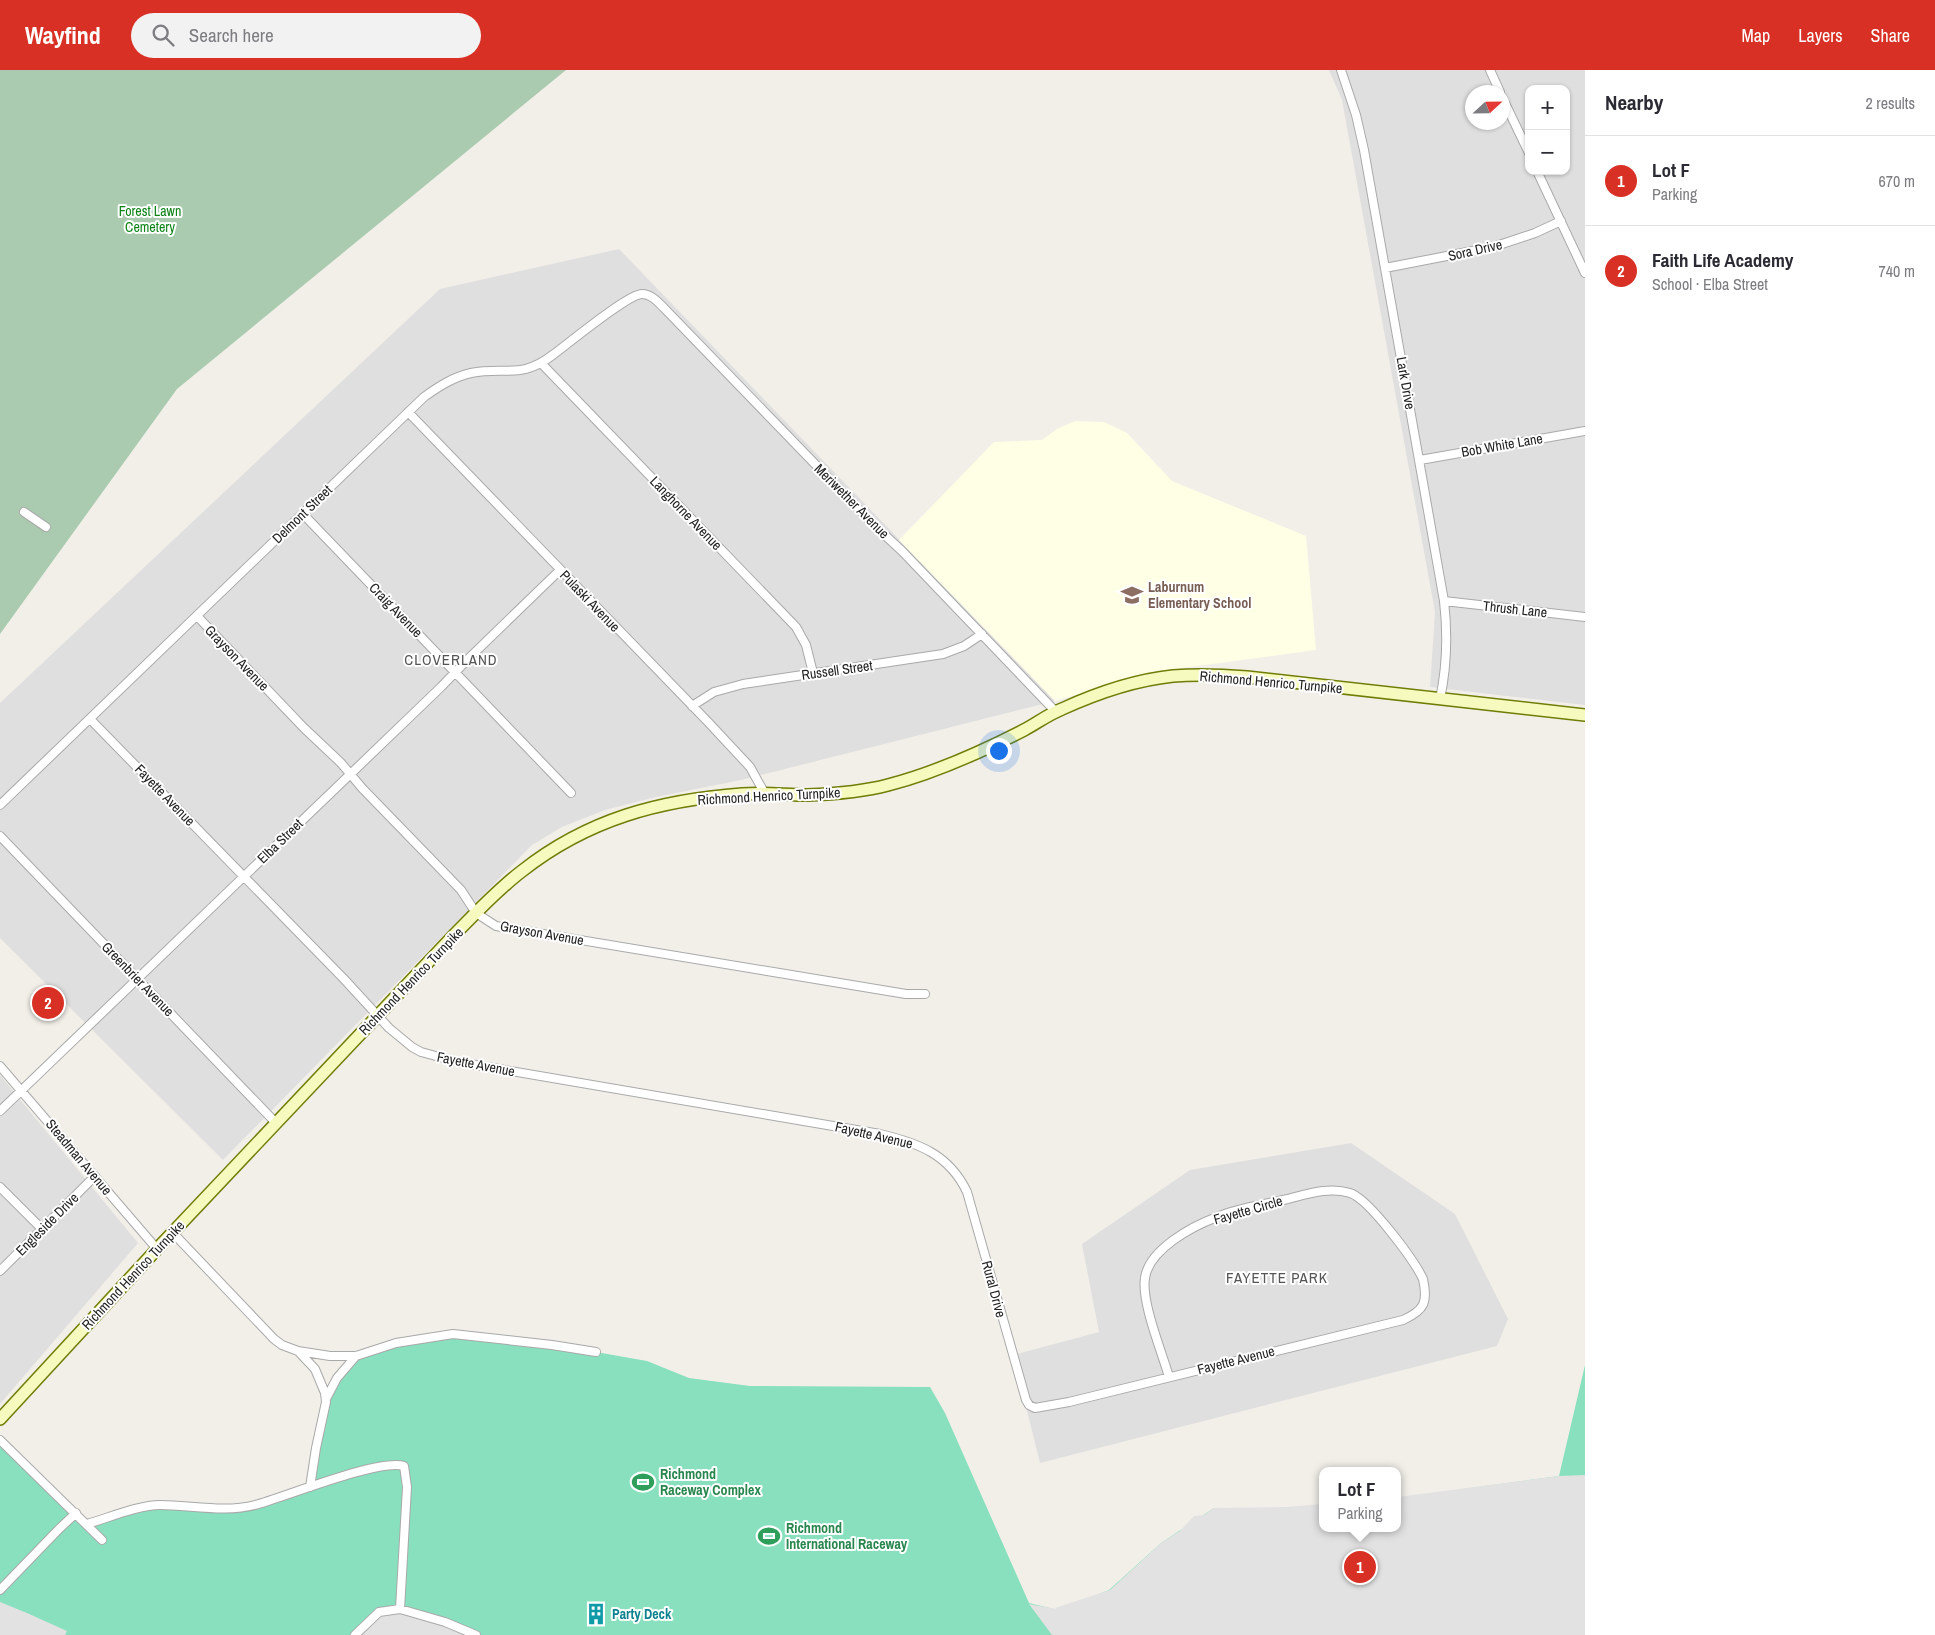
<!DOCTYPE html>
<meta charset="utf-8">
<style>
body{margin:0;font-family:"Archivo Narrow",sans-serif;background:#f2f2f3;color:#2b2b33}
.controls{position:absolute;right:15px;top:15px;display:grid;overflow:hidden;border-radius:10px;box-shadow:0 1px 4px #0004}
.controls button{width:45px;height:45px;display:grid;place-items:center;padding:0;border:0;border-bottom:1px solid #e1e1e2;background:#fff;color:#2b2b33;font:25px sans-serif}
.compass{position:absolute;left:1465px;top:15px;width:45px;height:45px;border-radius:50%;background:#fff;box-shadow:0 1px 4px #0004;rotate:68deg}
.you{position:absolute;left:998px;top:680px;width:18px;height:18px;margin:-12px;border:4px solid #fff;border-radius:50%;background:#1a73e8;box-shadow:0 0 0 8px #1a73e833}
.badge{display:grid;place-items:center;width:32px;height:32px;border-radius:50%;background:#d93025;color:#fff;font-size:16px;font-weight:700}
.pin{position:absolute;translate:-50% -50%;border:2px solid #fff;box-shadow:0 1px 5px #0006}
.popup{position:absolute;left:1319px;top:1397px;width:82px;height:65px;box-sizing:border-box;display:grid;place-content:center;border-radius:10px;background:#fff;filter:drop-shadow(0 1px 4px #0005);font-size:16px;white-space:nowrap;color:#7c7c81}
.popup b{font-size:19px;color:#2b2b33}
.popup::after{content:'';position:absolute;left:50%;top:100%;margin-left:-10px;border:10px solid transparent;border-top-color:#fff}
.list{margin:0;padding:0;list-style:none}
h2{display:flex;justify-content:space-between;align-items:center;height:65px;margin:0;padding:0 20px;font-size:21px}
h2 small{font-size:16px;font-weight:400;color:#7c7c81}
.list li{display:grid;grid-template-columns:32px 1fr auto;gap:15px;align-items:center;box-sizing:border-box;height:90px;padding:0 20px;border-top:1px solid #e1e1e2}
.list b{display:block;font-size:19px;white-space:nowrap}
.list p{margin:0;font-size:16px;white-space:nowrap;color:#7c7c81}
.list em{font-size:16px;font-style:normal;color:#7c7c81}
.icon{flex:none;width:28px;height:28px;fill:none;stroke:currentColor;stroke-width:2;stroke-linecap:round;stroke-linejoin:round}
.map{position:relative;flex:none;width:1585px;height:1565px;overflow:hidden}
header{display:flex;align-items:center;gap:30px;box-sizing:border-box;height:70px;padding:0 25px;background:#d93025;color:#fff}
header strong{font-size:24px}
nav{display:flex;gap:28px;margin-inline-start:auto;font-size:18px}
.search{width:350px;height:45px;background:#f2f2f3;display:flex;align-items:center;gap:12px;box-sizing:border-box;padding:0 18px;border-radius:28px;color:#7c7c81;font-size:19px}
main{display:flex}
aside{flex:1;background:#fff}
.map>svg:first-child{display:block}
.residential{fill:#e0dfdf;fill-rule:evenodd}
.education{fill:#ffffe5}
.cemetery{fill:#aacbaf}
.pitch{fill:#88e0be}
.parking{fill:#e2e2e2}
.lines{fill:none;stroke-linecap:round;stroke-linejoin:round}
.minor-casing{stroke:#a9a9a9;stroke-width:10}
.secondary-casing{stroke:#707d05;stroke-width:14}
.minor{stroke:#fff;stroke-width:8}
.secondary{stroke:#f7fabf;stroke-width:11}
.labels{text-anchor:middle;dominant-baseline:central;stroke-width:4;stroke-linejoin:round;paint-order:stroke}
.park-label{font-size:14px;fill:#0c8416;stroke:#fff}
.street-label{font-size:14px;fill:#222;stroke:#fff}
.education-label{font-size:14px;font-weight:bold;fill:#785e54;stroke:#fff;text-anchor:start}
.leisure-label{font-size:14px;font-weight:bold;fill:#27864d;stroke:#fff;text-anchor:start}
.culture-label{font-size:14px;font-weight:bold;fill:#0d838f;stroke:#fff;text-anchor:start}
.neighbourhood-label{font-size:15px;letter-spacing:1px;fill:#555;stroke:#fff}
</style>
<header>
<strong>Wayfind</strong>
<div class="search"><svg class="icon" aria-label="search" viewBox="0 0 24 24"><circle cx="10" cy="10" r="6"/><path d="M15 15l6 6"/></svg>Search here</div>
<nav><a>Map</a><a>Layers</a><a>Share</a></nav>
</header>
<main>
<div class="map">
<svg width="1585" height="1565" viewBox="0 0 1585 1565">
<rect width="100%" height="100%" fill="#f2efe9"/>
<!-- residential -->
<path class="residential" d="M1329,0H1585V635L1430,617L1435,542L1342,30ZM1529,19H1566V101H1529ZM1472,22H1502V52H1472Z
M619,179L1055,631L741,710L656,727L605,740L562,757L532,775L223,1090L0,868V633L440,219Z
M0,1005L138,1173L0,1334Z
M1351,1073L1455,1144L1508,1249L1497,1276L1040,1393L1013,1285L1099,1262L1082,1174L1190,1100Z"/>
<!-- education -->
<path class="education" d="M1075,351L1104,352L1127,363L1172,411L1306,466L1316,580L1152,602L1055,631L899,470L994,372L1042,370L1057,359Z"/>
<!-- cemetery -->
<path class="cemetery" d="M0,0H566L177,319L0,564Z"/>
<!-- pitch -->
<path class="pitch" d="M453,1264L596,1282L647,1291L689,1308L750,1316L930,1317L945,1343L1029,1533L1058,1540L1109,1520L1161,1473L1214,1438L1322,1458H1398V1428L1559,1406L1585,1295V1565H0V1370L87,1454L145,1437H244L310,1417L326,1329L356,1286Z"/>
<!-- parking -->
<path class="parking" d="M1585,1405V1565H1052L1029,1534L1056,1539L1055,1538L1110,1520L1161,1473L1180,1461L1194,1446L1204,1445L1214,1438L1287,1437L1322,1434V1458H1398V1427L1559,1406Z
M0,1532L27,1543L67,1561L65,1565H0Z
M400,1539L476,1565H355L379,1542Z"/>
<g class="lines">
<!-- minor casing -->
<g class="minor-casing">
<path id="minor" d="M1341,0L1356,45L1364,80L1444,531C1448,565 1447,596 1440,629
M1490,0L1500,22
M1502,27L1529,83
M1537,101L1585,203
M1385,198L1493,177L1535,163L1561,151
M541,293L796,557L806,575L813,603
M408,342L709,653L750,697L765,724
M1420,390L1585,361
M24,442L46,457
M303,444L571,723
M1444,531L1585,547
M197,546L304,658L341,693L362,718L461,820L476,843L496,856L906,924H925
M692,636L714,622L743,614L943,584L964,576L982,564
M90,649L344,909L389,958L412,977L421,982L458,992L880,1064C918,1073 949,1084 967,1122L1026,1330L1029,1335L1035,1338L1069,1332L1403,1250C1425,1240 1428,1232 1423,1209C1414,1190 1369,1129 1350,1123C1328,1116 1305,1125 1283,1130C1262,1135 1238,1138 1217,1147C1193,1156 1149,1179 1145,1208C1141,1232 1162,1282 1169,1307
M0,735L424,327C438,317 453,307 471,303C506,296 521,310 554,284C569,273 628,224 642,224C651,224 658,232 664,238L875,456L902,481L1056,642
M0,766L276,1053
M0,996L157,1179
M0,1041L441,617L468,589L560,500
M0,1117L42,1159
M173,1163L274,1269L282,1275L298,1281L315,1299L325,1323L326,1332L316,1378L310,1417
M0,1201L95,1106
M298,1281L330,1286H356L396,1273L453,1264L552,1275L596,1282
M326,1329L337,1308L356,1286
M0,1370L102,1470
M87,1454C108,1448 139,1435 160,1435C190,1435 225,1443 255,1435C285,1427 380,1388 404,1396L407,1417L400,1539
M0,1520L58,1460L76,1443
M355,1565L379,1542L400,1539L445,1552L476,1565"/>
</g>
<!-- secondary casing -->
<g class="secondary-casing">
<path id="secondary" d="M0,1349L157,1179L453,866C475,844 497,820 522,801C588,749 660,730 742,724C764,722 786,725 807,725C834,724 862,722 888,715C935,703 981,682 1024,660C1037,653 1049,644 1062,639C1097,623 1135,610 1173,606C1198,604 1222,605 1247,607L1585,645"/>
</g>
<!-- minor -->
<use href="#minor" class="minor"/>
<!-- secondary -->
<use href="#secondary" class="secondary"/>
</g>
<!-- icons -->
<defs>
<g id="school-bare" transform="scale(1.725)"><path d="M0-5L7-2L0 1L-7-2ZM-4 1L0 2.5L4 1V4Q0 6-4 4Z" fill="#8d6e63" stroke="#fff" stroke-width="2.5" paint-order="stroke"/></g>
<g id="stadium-bare" transform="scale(1.725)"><path d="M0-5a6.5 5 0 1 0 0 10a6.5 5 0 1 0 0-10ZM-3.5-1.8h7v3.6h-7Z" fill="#2e9e5b" stroke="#fff" stroke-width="2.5" paint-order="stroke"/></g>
<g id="building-bare" transform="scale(1.725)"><path d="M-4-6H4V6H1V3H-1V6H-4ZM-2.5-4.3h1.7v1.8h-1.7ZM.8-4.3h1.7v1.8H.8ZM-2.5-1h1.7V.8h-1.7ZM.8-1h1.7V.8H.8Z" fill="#0f9aa8" stroke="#fff" stroke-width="2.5" paint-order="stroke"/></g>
</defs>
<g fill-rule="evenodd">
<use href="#school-bare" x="1132" y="525"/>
<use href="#stadium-bare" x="643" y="1412"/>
<use href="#stadium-bare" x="769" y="1466"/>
<use href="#building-bare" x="596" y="1544"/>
</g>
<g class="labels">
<!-- park labels -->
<g class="park-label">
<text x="150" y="141">Forest Lawn<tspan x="150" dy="16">Cemetery</tspan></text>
</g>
<!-- street labels -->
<g class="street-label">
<text transform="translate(1475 180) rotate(-13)">Sora Drive</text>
<text transform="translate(1406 313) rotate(80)">Lark Drive</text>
<text transform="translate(1502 375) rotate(-10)">Bob White Lane</text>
<text transform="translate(852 431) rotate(45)">Meriwether Avenue</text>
<text transform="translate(686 443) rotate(46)">Langhorne Avenue</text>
<text transform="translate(302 444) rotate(-44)">Delmont Street</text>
<text transform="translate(590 531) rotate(46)">Pulaski Avenue</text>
<text transform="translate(1515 539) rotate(6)">Thrush Lane</text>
<text transform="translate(396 540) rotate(46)">Craig Avenue</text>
<text transform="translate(237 588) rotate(46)">Grayson Avenue</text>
<text transform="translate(837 600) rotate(-8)">Russell Street</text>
<text transform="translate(1271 612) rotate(5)">Richmond Henrico Turnpike</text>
<text transform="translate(165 725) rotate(46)">Fayette Avenue</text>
<text transform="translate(769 726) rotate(-3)">Richmond Henrico Turnpike</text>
<text transform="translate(280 771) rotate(-44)">Elba Street</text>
<text transform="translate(542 863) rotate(10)">Grayson Avenue</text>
<text transform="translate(138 909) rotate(46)">Greenbrier Avenue</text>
<text transform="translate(411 911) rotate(-46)">Richmond Henrico Turnpike</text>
<text transform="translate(476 994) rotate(11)">Fayette Avenue</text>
<text transform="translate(874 1065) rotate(13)">Fayette Avenue</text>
<text transform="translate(79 1087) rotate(50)">Steadman Avenue</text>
<text transform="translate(1248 1140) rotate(-16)">Fayette Circle</text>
<text transform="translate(47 1154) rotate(-45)">Engleside Drive</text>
<text transform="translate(133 1205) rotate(-47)">Richmond Henrico Turnpike</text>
<text transform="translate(994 1219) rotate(75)">Rural Drive</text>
<text transform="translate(1236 1290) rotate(-14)">Fayette Avenue</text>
</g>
<!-- education labels -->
<g class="education-label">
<text x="1148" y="517">Laburnum<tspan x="1148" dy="16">Elementary School</tspan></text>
</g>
<!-- leisure labels -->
<g class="leisure-label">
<text x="660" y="1404">Richmond<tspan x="660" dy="16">Raceway Complex</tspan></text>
<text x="786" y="1458">Richmond<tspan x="786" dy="16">International Raceway</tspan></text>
</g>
<!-- culture labels -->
<g class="culture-label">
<text x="612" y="1544">Party Deck</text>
</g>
<!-- neighbourhood labels -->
<g class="neighbourhood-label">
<text x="451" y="589">CLOVERLAND</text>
<text x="1277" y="1207">FAYETTE PARK</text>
</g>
</g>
</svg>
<div class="controls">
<button>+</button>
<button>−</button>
</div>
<svg class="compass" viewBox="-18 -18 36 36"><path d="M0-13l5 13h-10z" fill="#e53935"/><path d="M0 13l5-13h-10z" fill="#7c7c81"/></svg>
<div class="you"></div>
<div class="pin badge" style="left:1360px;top:1497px">1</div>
<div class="popup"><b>Lot F</b>Parking</div>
<div class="pin badge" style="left:48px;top:933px">2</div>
</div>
<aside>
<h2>Nearby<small>2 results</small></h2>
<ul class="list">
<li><span class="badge">1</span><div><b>Lot F</b><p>Parking</p></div><em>670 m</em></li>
<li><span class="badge">2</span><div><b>Faith Life Academy</b><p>School · Elba Street</p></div><em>740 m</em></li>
</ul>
</aside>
</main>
